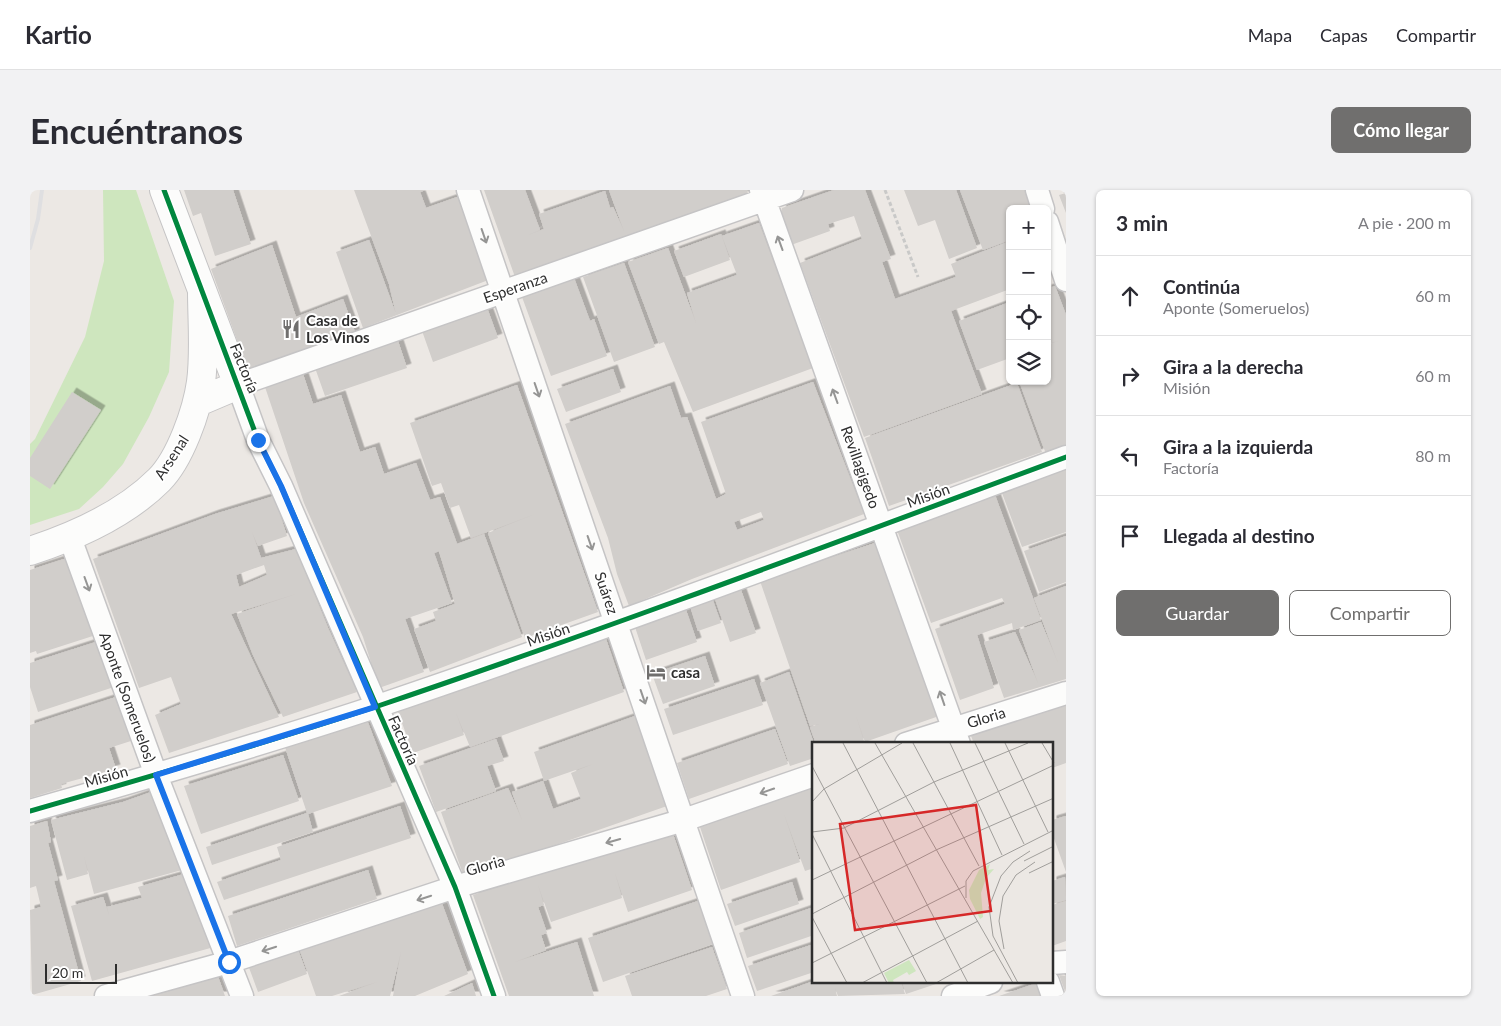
<!DOCTYPE html>
<html lang="es">
<meta charset="utf-8">
<style>
body{margin:0;font-family:Lato,sans-serif;background:#f2f2f3;color:#2b2b33}
.controls{position:absolute;right:15px;top:15px;display:grid;overflow:hidden;border-radius:8px;box-shadow:0 1px 4px #0004}
.controls button{width:45px;height:45px;display:grid;place-items:center;padding:0;border:0;border-bottom:1px solid #e1e1e2;background:#fff;color:#2b2b33;font:25px sans-serif}
.scale{position:absolute;left:15px;bottom:12px;width:72px;box-sizing:border-box;padding-left:5px;border:2px solid #2e2e2e;border-top:0;font-size:14px;line-height:18px;white-space:nowrap;color:#2e2e2e;-webkit-text-stroke:4px #fff;paint-order:stroke}
.stop{position:absolute;width:15px;height:15px;margin:-11px;border:4px solid #1a73e8;border-radius:50%;background:#fff}
.stop.end{background:#1a73e8;border-color:#fff;box-shadow:0 1px 5px #0008}
.list{margin:0;padding:0;list-style:none}
h2{display:flex;justify-content:space-between;align-items:center;height:65px;margin:0;padding:0 20px;font-size:21px}
h2 small{font-size:16px;font-weight:400;color:#7c7c81}
.list li{display:grid;grid-template-columns:32px 1fr auto;gap:15px;align-items:center;box-sizing:border-box;height:80px;padding:0 20px;border-top:1px solid #e1e1e2}
.list b{display:block;font-size:19px;white-space:nowrap}
.list p{margin:0;font-size:16px;white-space:nowrap;color:#7c7c81}
.list em{font-size:16px;font-style:normal;color:#7c7c81}
.actions{display:flex;gap:10px;padding:15px 20px}
.actions a{flex:1;padding:11px 0;border:1px solid #706f6e;border-radius:8px;text-align:center;font-size:18px;color:#706f6e}
.actions .main{background:#706f6e;color:#fff}
.icon{flex:none;width:28px;height:28px;fill:none;stroke:currentColor;stroke-width:2;stroke-linecap:round;stroke-linejoin:round}
.map{position:relative;flex:none;width:1036px;height:806px;overflow:hidden;border-radius:8px}
header{display:flex;align-items:center;gap:30px;box-sizing:border-box;height:70px;padding:0 25px;background:#fff;border-bottom:1px solid #e1e1e2}
header strong{font-size:24px}
nav{display:flex;gap:28px;margin-inline-start:auto;font-size:18px}
.intro{display:flex;align-items:center;justify-content:space-between;box-sizing:border-box;height:120px;padding:0 30px}
h1{margin:0;font-size:35px}
.button{padding:12px 22px;border-radius:8px;background:#706f6e;color:#fff;font-size:18px;font-weight:700}
main{display:flex;gap:30px;padding:0 30px}
aside{flex:1;background:#fff;border-radius:8px;box-shadow:0 1px 4px #0004}
.map>svg:first-child{display:block}
.green{fill:#cee6be}
.building{fill:#d1cecb;fill-rule:evenodd;filter:url(#shadow)}
.lines{fill:none;stroke-linecap:round;stroke-linejoin:round}
.street-casing{stroke:#c5c4c5;stroke-width:25}
.secondary-casing{stroke:#c5c4c5;stroke-width:30}
.path{stroke:#c9c9c8;stroke-width:3;stroke-dasharray:4 2.5;stroke-linecap:butt}
.street{stroke:#fcfcfb;stroke-width:22}
.secondary{stroke:#fcfcfb;stroke-width:28}
.rail{stroke:#dfdfe1;stroke-width:4}
.cycleway-casing{stroke:#fff;stroke-width:8}
.cycleway{stroke:#00873e;stroke-width:5}
.oneway{stroke:#959594}
.route{stroke:#1a73e8;stroke-width:6}
.labels{text-anchor:middle;dominant-baseline:central;stroke-width:4;stroke-linejoin:round;paint-order:stroke}
.street-label{font-size:15px;fill:#2e2e2e;stroke:#fff}
.poi-label{font-size:15px;font-weight:bold;fill:#2e2e2e;stroke:#fff;text-anchor:start}
.inset-road{fill:none;stroke:#a09e9b;stroke-width:1}
.view{fill:#d62828;fill-opacity:0.15;stroke:#d62828;stroke-width:2.5}
.inset-edge{fill:none;stroke:#2e2e2e;stroke-width:2.5}
</style>
<header>
<strong>Kartio</strong>
<nav><a>Mapa</a><a>Capas</a><a>Compartir</a></nav>
</header>
<div class="intro"><h1>Encuéntranos</h1><a class="button">Cómo llegar</a></div>
<main>
<div class="map">
<svg width="1036" height="806" viewBox="0 0 1036 806">
<defs>
<filter id="shadow"><feDropShadow dx="4.5" dy="-4.5" stdDeviation="0" flood-color="#0004"/></filter>
</defs>
<rect width="100%" height="100%" fill="#ece8e4"/>
<!-- green -->
<path class="green" d="M73,0H106L144,111L139,182L119,227L93,274L73,297L49,319L0,335V254L5,249L55,147L74,71Z"/>
<!-- building -->
<path class="building" d="M154,0H203L221,54L185,66L171,23L163,26Z
M324,0H396L390,2L396,18L430,6L461,89L333,138L306,62L339,50L366,124L359,94Z
M454,0H495L510,40L498,45L514,39L509,24L575,1L580,18L583,17L594,41L579,0H717L718,4L485,87Z
M804,0H835L861,69L852,72L865,109L926,87L921,74L980,51V99L921,121L952,204L834,247L770,73L832,49L824,26L798,34L800,41L761,55L751,25L752,18Z
M874,0H926L947,58L919,69L905,30L888,36Z
M930,0H995L1000,19H980V50L953,60Z
M1036,3V23L1029,5Z
M729,33L783,178L663,222L634,152L629,154L598,72L638,58L666,133L657,103L707,85L692,46Z
M691,44L700,70L654,87L644,61Z
M242,55L266,127L313,109L326,145L219,183L181,79Z
M594,73L625,157L584,172L553,87Z
M544,88L560,131L564,129L577,166L521,186L492,107Z
M1025,96L1036,125V257L1016,264L989,191H1017V155L1028,151L1017,154V99Z
M980,112V168L947,180L929,131Z
M456,115L468,148L403,172L391,138Z
M367,148L377,178L295,206L284,175Z
M583,179L591,202L536,222L527,199Z
M273,184L283,214L311,205L330,262L345,257L354,284L386,273L400,310L410,307L427,354L454,344L492,447L400,482L384,439L406,431L403,422L425,414L409,361L404,363L422,413L375,429L394,482L349,498L333,447L274,313L235,197Z
M783,192L834,324L662,389L599,416L587,384L578,348L535,234L640,196L651,228L657,227L686,309L696,304L671,232ZM731,322L734,330L707,340L704,332Z
M987,193L1012,262L859,316L835,248Z
M487,195L568,422L495,448L458,343L505,324L441,348L429,315L420,318L411,293L402,296L380,233Z
M42,202L71,220L20,299L0,286V268Z
M1036,279V342L992,357L972,303Z
M965,305L1011,430L983,440L982,433L947,445L964,498L930,510L905,439L975,414L972,408L901,433L867,340Z
M244,306L257,346L228,356L222,342L231,368L266,359L298,438L327,502L253,527L223,465L207,424L266,404L201,424L249,527L139,563L125,525L151,514L141,487L109,498L63,369L185,324ZM234,375L237,385L209,397L206,385Z
M1036,346V392L1009,402L994,361Z
M848,352L882,455L899,497L797,531L899,497L909,526L835,552L826,526L834,551L826,554H786L780,537L789,534L780,536L730,391Z
M40,367L66,445L7,464L6,461L0,463V380Z
M1036,396V489L974,508L954,452L985,442L1008,493L989,440L1011,432L1028,473L1004,408Z
M711,400L726,443L700,452L685,409Z
M682,408L691,433L668,441L660,416Z
M655,417L667,452L616,470L604,434Z
M576,449L594,502L440,557L426,523L434,545L383,563L368,522Z
M72,450L87,496L8,522L0,497V473Z
M675,466L685,496L633,514L622,484Z
M759,482L784,554V568L760,576L730,493Z
M724,489L733,515L643,545L634,519Z
M89,506L104,550L79,558L86,579L31,594L32,598L0,608V535Z
M1036,511V573L1022,578V554H944L940,543Z
M605,526L637,616L434,687L411,622L478,598L492,630L482,602L513,591L523,619L551,609L541,583L563,574L514,591L504,562Z
M337,530L362,596L278,624L283,642L182,675L176,657L277,623L255,557Z
M745,539L758,574L659,609L647,573Z
M466,549L474,571L457,576L466,601L406,622L389,576Z
M253,565L269,611L171,644L154,596Z
M784,594V678L775,681L754,624L770,672L691,700L669,634Z
M124,601L152,680L64,704L54,666L58,684L37,690L21,630L93,612Z
M370,616L381,648L194,710L187,692L251,670L247,657Z
M1036,626V682L1022,643V630Z
M17,631L21,652L18,653L28,690L24,691L51,791L2,805L0,720L11,717L6,696L0,698V636Z
M642,641L662,700L598,722L585,683L592,708L521,732L508,695L514,715L508,717L517,743L511,745L516,760L485,772L547,752L564,806H479L443,705Z
M338,680L347,709L207,756L198,726Z
M154,684L184,757L62,791L41,716L73,707L79,725L77,717L112,708L108,697Z
M1035,687L1036,710L1022,714V691Z
M762,692L769,714L705,736L697,714Z
M411,711L438,784L385,806H363L371,762L360,806H309L347,792L302,806H286L269,758Z
M668,711L683,754L573,792L558,748Z
M1036,711V751L1022,756V715Z
M784,717V745L717,768L709,743Z
M784,754V782L727,801L718,776Z
M267,757L277,784L228,802L218,775Z
M682,757L697,799L676,806H602L595,786Z
M186,781L195,806H111Z
M1029,785L1036,786V804Z
M784,791L871,792L875,804L808,806L805,798L807,806H741Z
M872,792H909V793L876,804Z
M442,793L446,806H414Z
M1007,793L1011,806H969Z"/>
<g class="lines">
<!-- street casing -->
<g class="street-casing">
<path id="street" d="M438,0L713,806
M731,0L929,554
M1007,0L1013,19
M1017,32L1036,90
M40,348L126,585L212,806
M876,554L1036,503
M0,621C116,588 233,554 348,516C579,438 807,352 1036,267
M1022,773L1036,772
M1018,792L1023,806
M76,806L199,772L425,697L654,630L784,585
M464,806L425,697L251,296L228,250L208,195L762,0
M923,806L961,792"/>
</g>
<!-- secondary casing -->
<g class="secondary-casing">
<path id="secondary" d="M134,0L208,195L168,212
M0,361C46,346 94,325 129,290C150,269 167,221 171,192C175,163 172,130 172,101"/>
</g>
<!-- path -->
<path class="path" d="M855,0L888,87"/>
<!-- street -->
<use href="#street" class="street"/>
<!-- secondary -->
<use href="#secondary" class="secondary"/>
<!-- rail -->
<path class="rail" d="M0,58L8,29L12,0"/>
<!-- cycleway casing -->
<g class="cycleway-casing">
<path id="cycleway" d="M134,0L228,250L251,296L425,697L464,806
M0,621C116,588 233,554 348,516C579,438 807,352 1036,267"/>
</g>
<!-- cycleway -->
<use href="#cycleway" class="cycleway"/>
</g>
<!-- one-way arrows -->
<defs><path id="oneway-shaft" d="M-6 0H5M1.5-3L5.5 0L1.5 3" fill="none" stroke-width="1.6" stroke-linecap="round" stroke-linejoin="round" transform="scale(1.25)"/></defs>
<g class="oneway">
<use href="#oneway-shaft" transform="translate(454 46) rotate(71)"/>
<use href="#oneway-shaft" transform="translate(750 53) rotate(-110)"/>
<use href="#oneway-shaft" transform="translate(507 200) rotate(71)"/>
<use href="#oneway-shaft" transform="translate(805 206) rotate(-110)"/>
<use href="#oneway-shaft" transform="translate(560 353) rotate(71)"/>
<use href="#oneway-shaft" transform="translate(57 394) rotate(70)"/>
<use href="#oneway-shaft" transform="translate(613 507) rotate(71)"/>
<use href="#oneway-shaft" transform="translate(912 508) rotate(-109)"/>
<use href="#oneway-shaft" transform="translate(737 601) rotate(161)"/>
<use href="#oneway-shaft" transform="translate(583 651) rotate(164)"/>
<use href="#oneway-shaft" transform="translate(394 708) rotate(162)"/>
<use href="#oneway-shaft" transform="translate(239 759) rotate(162)"/>
</g>
<g class="lines">
<!-- route -->
<path class="route" d="M199,772L126,585L345,517L251,296L228,250"/>
</g>
<!-- icons -->
<defs>
<g id="restaurant-bare" transform="scale(1.5)"><path d="M-5-6h1v4h1v-4h1v4h1v-4h1v5L-1.5 .5V6h-2V.5L-5-1ZM5-6V6H3V1.5H1.5Q1.5-4 5-6Z" fill="#706f6e" stroke="#fff" stroke-width="2.5" paint-order="stroke"/></g>
<g id="hotel-bare" transform="scale(1.5)"><path d="M-6-4.5h1.5V1H6V5H4.5V3h-9V5H-6ZM-4 0a1.8 1.8 0 1 1 3.6 0ZM.5 0V-2.5h3Q6-2.5 6 0Z" fill="#706f6e" stroke="#fff" stroke-width="2.5" paint-order="stroke"/></g>
</defs>
<g fill-rule="evenodd">
<use href="#restaurant-bare" x="261" y="139"/>
<use href="#hotel-bare" x="626" y="482"/>
</g>
<g class="labels">
<!-- street labels -->
<g class="street-label">
<text transform="translate(485 97) rotate(-19)">Esperanza</text>
<text transform="translate(215 178) rotate(68)">Factoría</text>
<text transform="translate(141 267) rotate(-57)">Arsenal</text>
<text transform="translate(831 277) rotate(70)">Revillagigedo</text>
<text transform="translate(898 305) rotate(-20)">Misión</text>
<text transform="translate(577 403) rotate(71)">Suárez</text>
<text transform="translate(518 444) rotate(-19)">Misión</text>
<text transform="translate(98 507) rotate(70)">Aponte (Someruelos)</text>
<text transform="translate(956 527) rotate(-17)">Gloria</text>
<text transform="translate(374 550) rotate(66)">Factoría</text>
<text transform="translate(76 586) rotate(-16)">Misión</text>
<text transform="translate(455 675) rotate(-16)">Gloria</text>
</g>
<!-- poi labels -->
<g class="poi-label">
<text x="276" y="130">Casa de<tspan x="276" dy="17">Los Vinos</tspan></text>
<text x="641" y="482">casa</text>
</g>
</g>
<!-- overview -->
<g transform="translate(782 552)">
<rect width="241" height="241" fill="#ece8e4"/>
<path d="M178,122L176,128L182,127L174,136L169,151L171,175L168,177L158,157L157,148L167,128ZM97,218L104,229L97,233L95,230L81,238L82,241H77L72,231Z" fill="#cee6be"/>
<path class="inset-road" d="M31,1L156,241M63,1L201,241M101,1L167,124M138,1L190,113M163,1L212,102M193,1L236,90M230,1L242,21M0,24L115,241M0,60L12,47L90,1M0,90L32,86L122,40L216,1M0,92L75,241M212,119L242,104M217,131L242,119M0,138L242,23M154,156V139L161,129L242,88M0,172L124,108L242,56M0,175L35,241M192,207L187,179L191,154L204,133L223,120M0,221L153,144M50,241L166,179M124,241L182,208M206,241L181,194L177,165L189,134L201,120L218,109"/>
<path class="view" d="M164,63L179,169L43,188L28,82Z"/>
<rect width="241" height="241" class="inset-edge"/>
</g>
</svg>
<div class="controls">
<button>+</button>
<button>−</button>
<button><svg class="icon" aria-label="locate" viewBox="0 0 24 24"><circle cx="12" cy="12" r="6"/><path d="M12 2v4M12 18v4M2 12h4M18 12h4"/></svg></button>
<button><svg class="icon" aria-label="layers" viewBox="0 0 24 24"><path d="M12 4l9 5-9 5-9-5zM3 14l9 5 9-5"/></svg></button>
</div>
<div class="scale">20 m</div>
<div class="stop" style="left:199px;top:772px"></div>
<div class="stop end" style="left:228px;top:250px"></div>
</div>
<aside>
<h2>3 min<small>A pie · 200 m</small></h2>
<ul class="list">
<li><svg class="icon" aria-label="ahead" viewBox="0 0 24 24"><path d="M12 20V5M6 11l6-6 6 6"/></svg><div><b>Continúa</b><p>Aponte (Someruelos)</p></div><em>60 m</em></li>
<li><svg class="icon" aria-label="right" viewBox="0 0 24 24"><path d="M7 20v-9h11M14 6l5 5-5 5"/></svg><div><b>Gira a la derecha</b><p>Misión</p></div><em>60 m</em></li>
<li><svg class="icon" aria-label="left" viewBox="0 0 24 24"><path d="M17 20v-9H6M10 6l-5 5 5 5"/></svg><div><b>Gira a la izquierda</b><p>Factoría</p></div><em>80 m</em></li>
<li><svg class="icon" aria-label="arrive" viewBox="0 0 24 24"><path d="M6 21V4h12l-3 4 3 4H6"/></svg><div><b>Llegada al destino</b></div></li>
</ul>
<div class="actions"><a class="main">Guardar</a><a>Compartir</a></div>
</aside>
</main>
